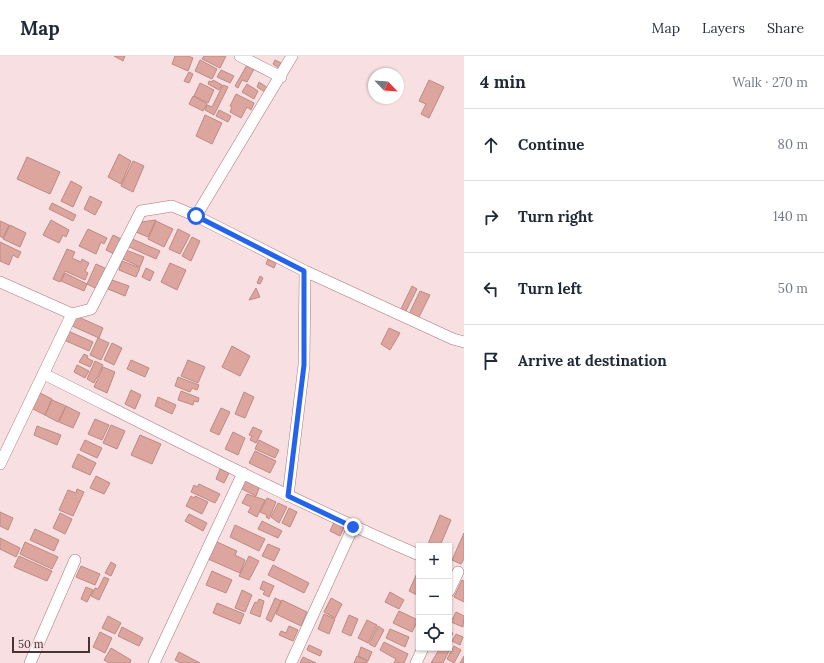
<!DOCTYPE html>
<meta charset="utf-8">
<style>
body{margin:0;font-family:Lora,serif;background:#f6f6f7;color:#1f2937}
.controls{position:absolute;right:12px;bottom:12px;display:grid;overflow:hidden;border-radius:0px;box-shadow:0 1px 3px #0004}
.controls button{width:36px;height:36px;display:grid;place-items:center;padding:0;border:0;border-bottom:1px solid #e0e1e3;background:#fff;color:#1f2937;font:20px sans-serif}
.compass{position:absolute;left:368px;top:12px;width:36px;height:36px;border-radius:50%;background:#fff;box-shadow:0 1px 3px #0004;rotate:115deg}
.scale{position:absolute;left:12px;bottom:10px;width:78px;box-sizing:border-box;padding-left:4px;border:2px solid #4a3337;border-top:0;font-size:11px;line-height:14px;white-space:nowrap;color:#4a3337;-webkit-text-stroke:3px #f7dfe2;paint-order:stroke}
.stop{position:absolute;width:12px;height:12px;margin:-9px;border:3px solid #2563eb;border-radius:50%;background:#fff}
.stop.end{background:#2563eb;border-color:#fff;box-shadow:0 1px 4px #0008}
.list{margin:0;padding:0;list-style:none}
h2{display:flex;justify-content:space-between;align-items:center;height:52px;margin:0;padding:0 16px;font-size:17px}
h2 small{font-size:13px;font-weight:400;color:#747a83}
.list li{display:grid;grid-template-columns:26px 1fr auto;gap:12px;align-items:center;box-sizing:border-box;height:72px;padding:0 16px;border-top:1px solid #e0e1e3}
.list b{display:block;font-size:15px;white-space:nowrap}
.list em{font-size:13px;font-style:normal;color:#747a83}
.icon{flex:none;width:22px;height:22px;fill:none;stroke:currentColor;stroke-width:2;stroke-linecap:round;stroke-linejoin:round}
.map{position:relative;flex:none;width:464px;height:607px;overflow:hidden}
header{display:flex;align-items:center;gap:24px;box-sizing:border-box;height:56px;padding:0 20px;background:#fff;border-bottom:1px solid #e0e1e3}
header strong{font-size:19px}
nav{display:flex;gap:22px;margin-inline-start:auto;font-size:14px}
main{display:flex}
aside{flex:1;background:#fff}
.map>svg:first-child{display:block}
.building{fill:#dca59d;stroke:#bf8a82}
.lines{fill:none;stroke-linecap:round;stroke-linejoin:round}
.minor-casing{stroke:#ab767f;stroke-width:12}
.minor{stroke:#fff;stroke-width:11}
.route{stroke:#2563eb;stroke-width:5}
</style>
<header>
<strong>Map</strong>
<nav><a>Map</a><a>Layers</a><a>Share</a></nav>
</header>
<main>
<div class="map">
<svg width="464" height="607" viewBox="0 0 464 607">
<rect width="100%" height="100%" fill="#f7dfe2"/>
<!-- building -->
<path class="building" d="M114,0H125L123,5Z
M175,0H188L193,2L188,15L172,8Z
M204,0H226L220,12L202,3Z
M200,4L217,13L212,23L195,15Z
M275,4L281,7L279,12L273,8Z
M247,9L254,13L247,26L242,24L238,32L235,30Z
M221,14L234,20L230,27L217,21Z
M189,16L193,18L189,27L184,25Z
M213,24L222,29L219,34L208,28L209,25L212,26Z
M429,24L444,31L429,62L421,58L426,48L419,45Z
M259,26L268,32L265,36L257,31Z
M200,27L214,34L208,47L194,40Z
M247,28L258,35L254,43L242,36Z
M223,29L228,31L214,59L205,54L207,49L212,51Z
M236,38L254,47L251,54L247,51L241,62L230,56L232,51L230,50Z
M193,40L207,48L203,55L189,48Z
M219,54L231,60L228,66L216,60Z
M205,59L222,67L212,88L196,80Z
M119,98L131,105L121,128L108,121Z
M27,101L60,116L50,138L17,123Z
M133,105L144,110L133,136L121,130Z
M71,125L82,131L73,151L61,145Z
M90,140L102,146L95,159L84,153Z
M52,147L76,159L73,165L49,153Z
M51,164L69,174L66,181L63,179L59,187L43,179Z
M156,164L148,181L136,176L141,166Z
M0,165L9,169L3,182L0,180Z
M156,165L173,173L164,191L148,183Z
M10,169L26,177L20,191L3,183Z
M88,173L107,182L104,188L101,186L96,198L79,190Z
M178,173L190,179L180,198L169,193Z
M113,179L123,184L116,199L106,194Z
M192,181L200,185L191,205L182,200Z
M130,182L160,195L156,203L127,190Z
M0,186L21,196L18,202L13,199L9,209L0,205Z
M67,193L75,196L72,202L81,206L82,203L89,207L85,215L88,217L85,224L65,215L60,226L53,223Z
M126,194L144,201L140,211L123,203Z
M268,203L276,207L274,212L266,208Z
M122,205L140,212L136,221L119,214Z
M170,207L186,214L177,234L161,226Z
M96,208L107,213L97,233L87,228Z
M146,212L154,216L150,225L142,221Z
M65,217L87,228L84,235L61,225Z
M260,220L263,222L260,228L257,227Z
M112,224L129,230L125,240L108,233Z
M412,230L417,233L406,255L401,253Z
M256,232L260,241L249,244Z
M420,235L430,239L418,263L409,258Z
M74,259L103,272L99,282L70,269Z
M389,272L400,277L390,294L381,288Z
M68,275L93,286L89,295L64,284Z
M98,282L109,287L101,304L90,299Z
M112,287L122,292L114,309L104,304Z
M232,290L250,300L240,320L222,311Z
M84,298L88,300L87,302L93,305L90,311L79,306Z
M131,304L149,312L145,321L127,313Z
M188,304L205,311L198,327L181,320Z
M95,305L103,309L94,327L87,323Z
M77,309L89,315L85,322L74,316Z
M103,311L115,316L107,337L94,331Z
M178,321L199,329L197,334L192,332L190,336L175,330Z
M131,334L141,339L135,353L125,348Z
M181,335L199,342L198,346L194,345L193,349L178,344Z
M38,336L52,343L45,359L31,352Z
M244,336L254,341L245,362L235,358Z
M158,341L176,349L172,358L155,350Z
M52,344L66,350L58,366L45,359Z
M66,350L80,357L73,372L59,366Z
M221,352L230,356L219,379L210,375Z
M95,363L109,369L102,384L88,378Z
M111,369L125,375L117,393L103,387Z
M37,370L61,379L57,389L34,379Z
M253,371L262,375L256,387L250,384L252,380L249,379Z
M233,376L245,382L238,399L225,393Z
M140,379L161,388L152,408L131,399Z
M85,384L102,392L97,402L80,394Z
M259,384L279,394L275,402L255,393Z
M255,395L276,405L270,417L249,407Z
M78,398L96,407L90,419L72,411Z
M220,413L229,417L224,427L216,423Z
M96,420L110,427L104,438L90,432Z
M244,423L260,430L256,440L240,432Z
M199,428L220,438L215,447L191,436L194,429L197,431Z
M77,433L84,436L73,460L59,454L68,434L76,437Z
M247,438L265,444L257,461L248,456L251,451L242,447Z
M191,440L194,442L195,440L208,446L202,458L186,450Z
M267,442L276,446L269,463L266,461L267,459L260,456Z
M278,447L287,451L279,467L271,461Z
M289,452L297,456L290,471L282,467Z
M0,456L13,462L8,474L0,470Z
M60,457L72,463L65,478L53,472Z
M189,458L207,467L203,475L185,465Z
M440,459L451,464L440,490H435L428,488Z
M335,464L345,469L340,480L330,475Z
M262,465L282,475L278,482L258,473Z
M235,469L265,483L259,495L230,481Z
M35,473L59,484L54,495L30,484Z
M464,477V503L461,508L452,504Z
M0,482L20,492L16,501L0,493Z
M215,485L237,495L235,499L245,504L240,517L208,503Z
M25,486L58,501L52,513L20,498Z
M268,488L280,493L274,505L262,500Z
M19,500L52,515L47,525L14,511Z
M249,500L259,505L249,524L239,520Z
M111,506L116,509L111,520L105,517Z
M273,509L309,527L304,537L268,519Z
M81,510L100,518L95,529L76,521Z
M419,513V540L409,535Z
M212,515L232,524L226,537L206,529Z
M104,521L109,523L99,544L91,540L95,532L98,533Z
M462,524L464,525V546L454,541Z
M263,525L274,530L269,541L263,538L265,535L260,533Z
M86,531L93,534L87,546L81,543Z
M242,534L252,539L245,556L235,552Z
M390,536L404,544L399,553L385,546Z
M275,542L281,545L271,566L266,563Z
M331,542L342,548L335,562L324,556Z
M259,543L264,545L260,561L250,557L255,546L257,547Z
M282,544L307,556L301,570L276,558Z
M217,547L244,558L240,568L213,557Z
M399,555L418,564L412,576L393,567Z
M456,556L464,560L463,571L451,566Z
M324,558L335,563L329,578L318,573Z
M349,559L358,563L351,580L342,576Z
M108,560L121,567L115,578L102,572Z
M367,564L377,569L368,587L358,582Z
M289,570L298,574L293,585L279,579L281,575L286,577Z
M378,570L384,574L375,591L369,588Z
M122,571L143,582L139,590L118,580Z
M390,573L409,581L405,591L386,582Z
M449,575L453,577L449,585Z
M100,576L112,582L105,597L93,591Z
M456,578L463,581L460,589L452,585Z
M384,586L408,598L404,607H394L396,603L380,594Z
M309,589L322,595L320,600L307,594Z
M454,590L461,594L454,607L447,603Z
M361,591L372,596L368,605L358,600Z
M111,592L131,604L130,607H109L104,604Z
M440,592L450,593L443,607H431Z
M179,596L200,607H181L175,604Z
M357,600L367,605V607H354Z
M464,600V607H460Z
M303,601L316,607H300Z"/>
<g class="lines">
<!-- minor casing -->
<g class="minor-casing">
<path id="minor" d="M240,0L281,21
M196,160L292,0
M0,226L72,258L91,253L141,155L172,150L196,160L305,215L453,283L464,286
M44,318C168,380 291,444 419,499
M0,408L72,258
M288,440L304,309L305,215
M449,535L458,516
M30,607L75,504
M154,607L243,417
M291,607L353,471
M416,607L423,592"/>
</g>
<!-- minor -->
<use href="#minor" class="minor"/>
</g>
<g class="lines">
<!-- route -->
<path class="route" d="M196,160L304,215V309L288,440L353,471"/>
</g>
</svg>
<div class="controls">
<button>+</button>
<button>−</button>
<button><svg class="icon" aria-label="locate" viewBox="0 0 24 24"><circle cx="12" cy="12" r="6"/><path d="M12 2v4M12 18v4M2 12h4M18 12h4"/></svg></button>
</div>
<svg class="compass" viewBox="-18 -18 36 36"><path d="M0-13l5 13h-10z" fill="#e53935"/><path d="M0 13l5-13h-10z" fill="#747a83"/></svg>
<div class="scale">50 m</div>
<div class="stop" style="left:196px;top:160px"></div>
<div class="stop end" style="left:353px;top:471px"></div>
</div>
<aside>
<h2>4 min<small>Walk · 270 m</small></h2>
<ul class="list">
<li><svg class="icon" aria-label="ahead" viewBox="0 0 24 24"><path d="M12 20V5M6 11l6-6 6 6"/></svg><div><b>Continue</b></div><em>80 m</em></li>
<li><svg class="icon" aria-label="right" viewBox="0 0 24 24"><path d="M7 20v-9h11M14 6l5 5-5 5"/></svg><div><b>Turn right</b></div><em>140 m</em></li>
<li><svg class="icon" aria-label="left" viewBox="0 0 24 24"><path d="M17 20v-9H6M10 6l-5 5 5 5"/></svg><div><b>Turn left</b></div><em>50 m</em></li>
<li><svg class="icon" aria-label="arrive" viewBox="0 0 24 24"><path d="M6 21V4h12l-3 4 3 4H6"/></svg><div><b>Arrive at destination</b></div></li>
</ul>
</aside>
</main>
